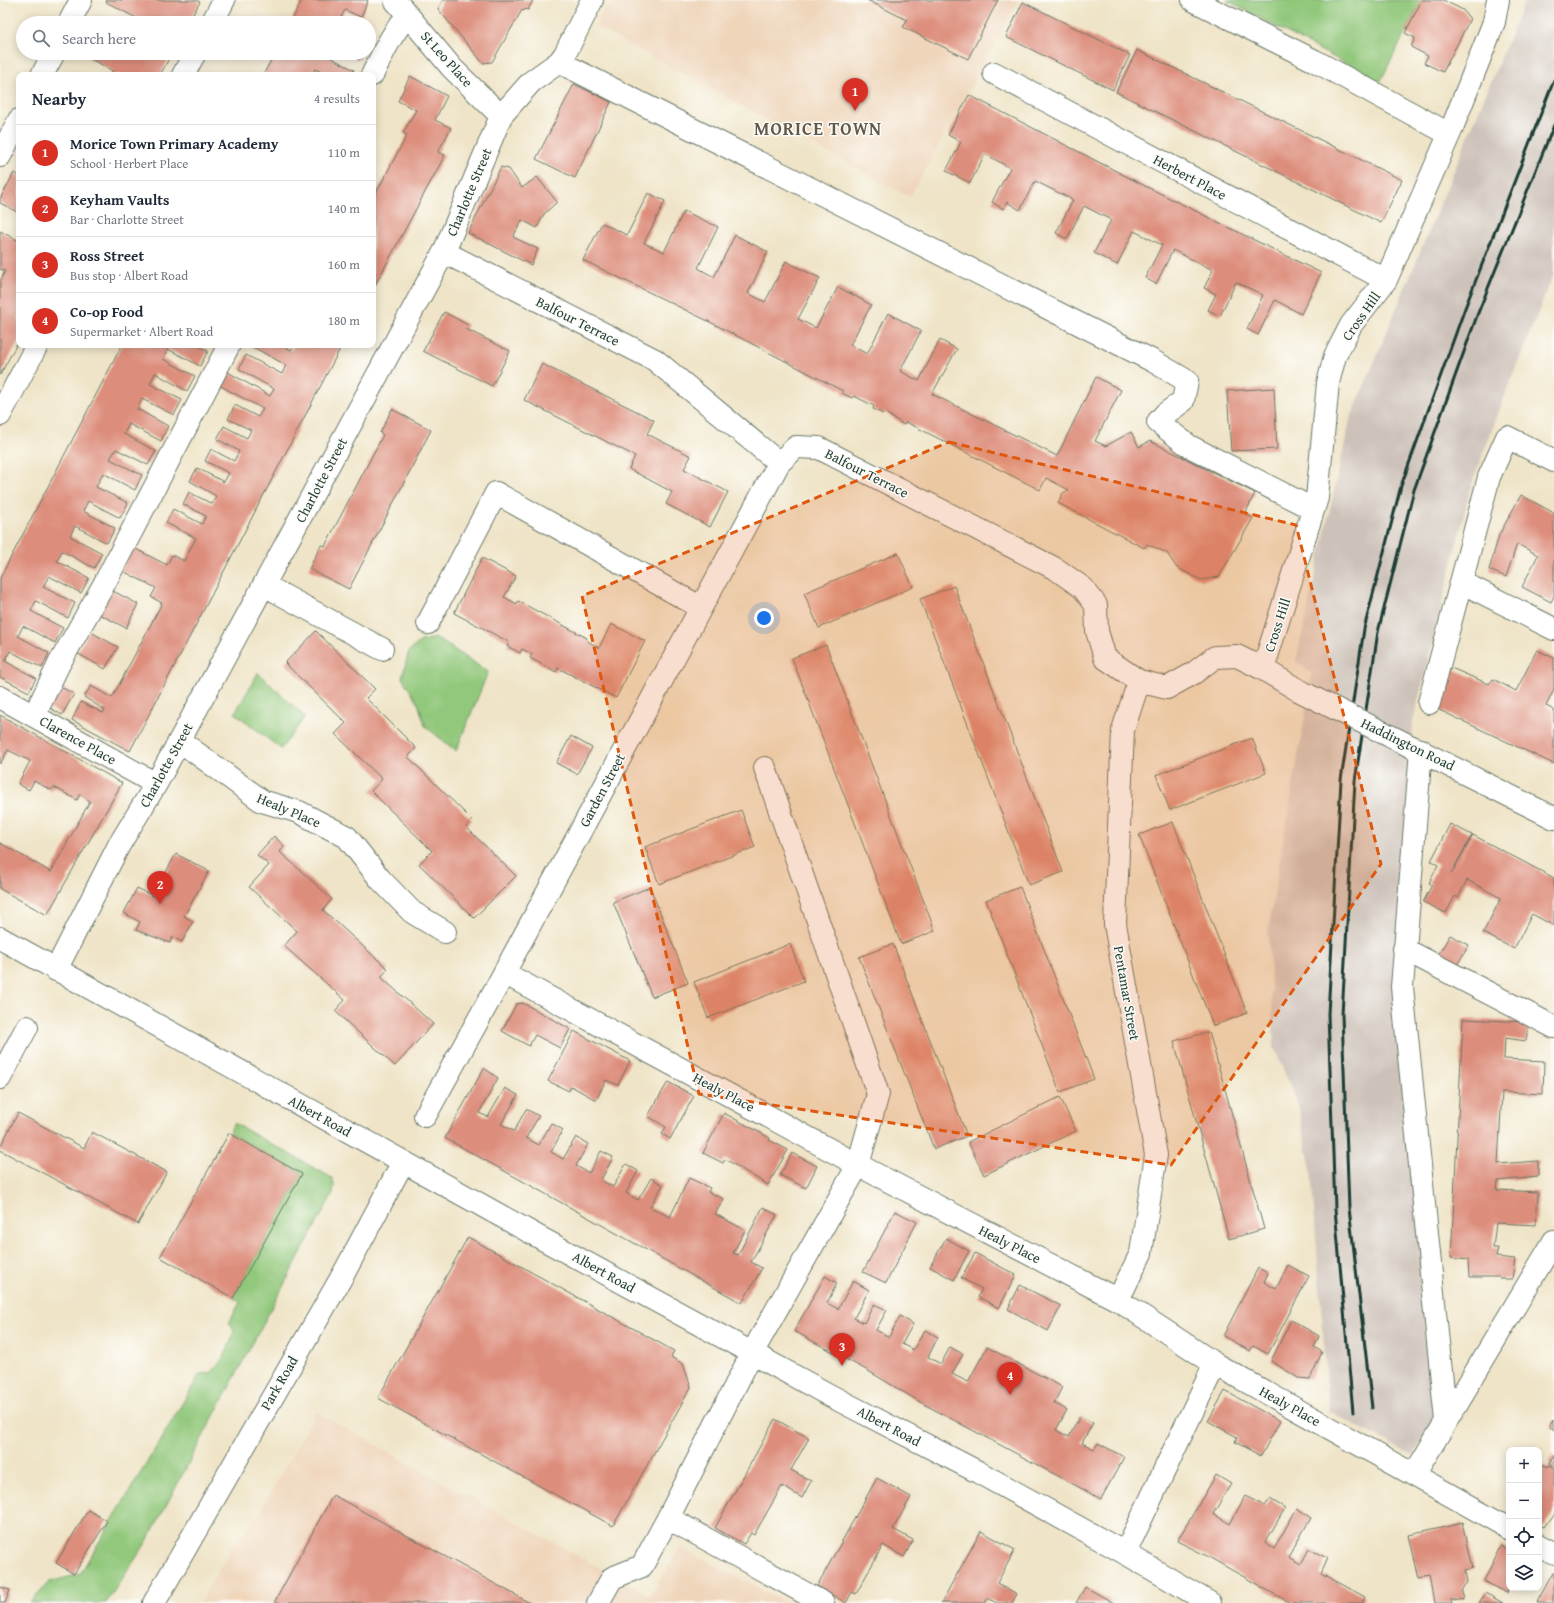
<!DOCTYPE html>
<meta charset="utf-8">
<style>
body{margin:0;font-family:"Gentium Book Plus",serif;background:#f2f2f3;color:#1f2937}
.controls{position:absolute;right:12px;bottom:12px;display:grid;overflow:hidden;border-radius:8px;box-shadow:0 2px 10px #0003}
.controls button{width:36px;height:36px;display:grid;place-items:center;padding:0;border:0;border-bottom:1px solid #e0e1e3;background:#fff;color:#1f2937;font:20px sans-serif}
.you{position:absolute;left:764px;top:618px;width:14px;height:14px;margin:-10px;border:3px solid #fff;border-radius:50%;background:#1a73e8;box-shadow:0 0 0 6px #1a73e833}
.badge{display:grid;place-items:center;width:26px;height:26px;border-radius:50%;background:#d93025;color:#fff;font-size:13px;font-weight:700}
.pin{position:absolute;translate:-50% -33px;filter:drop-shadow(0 1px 2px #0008)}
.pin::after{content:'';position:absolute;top:21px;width:14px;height:12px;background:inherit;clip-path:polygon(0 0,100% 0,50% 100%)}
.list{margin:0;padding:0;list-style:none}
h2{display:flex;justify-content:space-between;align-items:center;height:52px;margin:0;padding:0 16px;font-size:17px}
h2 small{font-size:13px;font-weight:400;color:#747a83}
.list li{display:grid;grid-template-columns:26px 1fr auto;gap:12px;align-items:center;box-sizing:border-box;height:56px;padding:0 16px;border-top:1px solid #e0e1e3}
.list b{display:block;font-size:15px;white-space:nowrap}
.list p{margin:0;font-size:13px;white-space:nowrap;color:#747a83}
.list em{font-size:13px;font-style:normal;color:#747a83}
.icon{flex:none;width:22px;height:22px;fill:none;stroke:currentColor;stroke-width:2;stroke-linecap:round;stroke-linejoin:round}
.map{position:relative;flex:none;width:1554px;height:1603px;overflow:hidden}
.search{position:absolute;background:#fff;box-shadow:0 2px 10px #0003;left:16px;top:16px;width:360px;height:44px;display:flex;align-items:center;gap:10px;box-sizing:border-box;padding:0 14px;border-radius:22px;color:#747a83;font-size:15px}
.panel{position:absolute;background:#fff;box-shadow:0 2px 10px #0003;left:16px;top:72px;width:360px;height:276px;border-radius:8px}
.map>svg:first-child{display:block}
.built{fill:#efd6bb}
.industrial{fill:#cdc2b9}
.green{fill:#92c87b;stroke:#588258}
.building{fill:#dd8d7b}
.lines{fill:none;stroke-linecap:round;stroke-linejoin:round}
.minor-casing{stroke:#687767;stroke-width:24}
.major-casing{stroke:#687767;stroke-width:24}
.minor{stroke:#fff;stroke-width:22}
.major{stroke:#fff;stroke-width:22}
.rail{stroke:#1f3d34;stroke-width:3}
.minor-bridge-casing{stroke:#687767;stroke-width:24;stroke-linecap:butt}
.minor-bridge{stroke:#fff;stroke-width:22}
.marked{fill:#de580e;fill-opacity:0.2;stroke:#de580e;stroke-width:3;stroke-dasharray:8 5;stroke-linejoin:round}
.labels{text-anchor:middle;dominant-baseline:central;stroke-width:3;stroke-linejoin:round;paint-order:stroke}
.street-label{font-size:14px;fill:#1f3d34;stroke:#fdfcf7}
.district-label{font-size:18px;font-weight:bold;letter-spacing:1px;fill:#62594d;stroke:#fdfcf7}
</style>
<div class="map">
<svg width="1554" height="1603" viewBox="0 0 1554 1603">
<rect width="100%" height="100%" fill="#fdfcf7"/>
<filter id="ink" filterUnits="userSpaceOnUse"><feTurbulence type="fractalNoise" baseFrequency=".025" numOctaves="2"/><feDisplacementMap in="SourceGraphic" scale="8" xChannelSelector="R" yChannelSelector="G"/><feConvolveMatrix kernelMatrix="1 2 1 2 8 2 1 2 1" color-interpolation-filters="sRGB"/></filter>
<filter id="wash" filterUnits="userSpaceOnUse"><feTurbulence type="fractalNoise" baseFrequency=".012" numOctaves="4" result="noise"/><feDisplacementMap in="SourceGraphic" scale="16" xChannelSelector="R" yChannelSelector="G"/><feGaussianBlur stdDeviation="0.9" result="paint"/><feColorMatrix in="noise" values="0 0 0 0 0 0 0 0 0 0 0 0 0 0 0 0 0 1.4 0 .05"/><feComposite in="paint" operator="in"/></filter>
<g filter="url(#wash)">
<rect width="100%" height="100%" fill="#efe4c7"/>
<!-- built -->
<path class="built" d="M631,0H1019L910,197L595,26L605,6Z
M316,1412L650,1596L680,1548L788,1603H200L233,1545L258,1515Z"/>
<!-- industrial -->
<path class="industrial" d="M1525,0H1554V273L1508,387L1471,486L1413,722L1411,775L1396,972L1438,1413L1413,1455L1329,1411L1311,1170L1298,1105L1274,1047L1268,931L1312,674L1296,661L1350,420Z"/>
<!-- green -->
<path class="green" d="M1226,0H1422L1380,82Z
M437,638L488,672L456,751L425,726L418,703L402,678L409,651L421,641Z
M258,673L305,717L281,749L235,713Z
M234,1123L332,1178L334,1185L333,1193L146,1543L106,1603H30L49,1582L80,1574L200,1374L211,1373C224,1359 228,1349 234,1331L229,1323L240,1302L233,1298L302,1174L229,1133Z"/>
<g id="blocks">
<!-- building -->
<path class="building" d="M107,0H196L200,2L188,23H138L140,20L106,2Z
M302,0H368L361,17L345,10L338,23H290Z
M443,0H533L528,10L525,9L524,11L522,10L492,62L483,63L438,9Z
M867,0H998L968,59L903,27L907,20Z
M1422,0H1443L1463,10L1470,19L1443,72L1424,63L1428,56L1411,47L1415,38L1405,33Z
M1023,2L1130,55L1113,90L1006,37Z
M1137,50L1402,180L1381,223L1116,92Z
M80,53H172L160,75H110L113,71Z
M275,53H322L354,70L352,75H327L315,69L311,75H263Z
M346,53H363L359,60Z
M410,76L447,96L435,120L451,128L438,152L445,155L373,289V199L407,135L403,133L416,110L398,101Z
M574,84L611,102L575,178L536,159Z
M969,95L1143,185L1321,273L1301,314L1275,300L1258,335L1247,329L1263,295L1236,282L1220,316L1208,310L1216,294L1204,288L1213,270L1173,250L1156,284L1145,278L1162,245L1134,231L1117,265L1094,253L1111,220L1084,206L1067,239L1056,233L1073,200L1035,181L1020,210L1007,202L1003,209L992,202L1010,168L985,154L970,183L946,171L961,142L948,135Z
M501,167L509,169L522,188L537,177L557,202L544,214L537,228L522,220L513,237L538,249L531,265L468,233Z
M14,173L19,176V213L0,203V199Z
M648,193L665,201L644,243L664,252L684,211L718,227L698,268L714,277L735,235L768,252L748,293L765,302L786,261L803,270L820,278L798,319L816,328L838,287L855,296L871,305L850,345L867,354L888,313L921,331L900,371L919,381L940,340L957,349L932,394L1057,456L1096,377L1121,390L1095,441L1106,446L1131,432L1139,447L1150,441L1255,493L1245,514L1253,518L1219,577L1201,580L1176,567L1167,553L1147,544L1144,548L1058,503L1063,493L1069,490L1046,478L1040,490L906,422L904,425L884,412L883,414L873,409L874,406L854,396L852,398L842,393L843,391L712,323L583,260L602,223L627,235Z
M0,231L19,241V340L0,375V282L5,271L0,269Z
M444,312L468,325L466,329L510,351L492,386L423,351Z
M122,345H197L208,351L200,366L168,349L163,359L195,376L187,391L155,373L150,384L182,400L174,415L142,399L137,409L168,426L161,441L129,424L124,434L156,451L148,465L116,449L110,459L142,475L135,490L103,473L96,487L128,503L120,518L88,501L83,511L115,528L107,543L75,526L70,536L102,553L94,568L62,551L57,561L89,578L81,593L49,576L43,587L75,603L68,618L36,601L31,611L63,628L55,643L23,626L18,636L49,653L42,668L10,651L5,661L36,678L29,692L0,677V578Z
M251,345H282L291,350L294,345H342L130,751L72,720L81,702L103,713L105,710L84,697L91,686L112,698L162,603L151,597L156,588L121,570L132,547L167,565L172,555L184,561L196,538L166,523L173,509L202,524L206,516L183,504L189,492L212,504L216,496L190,481L197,468L224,482L229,473L205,461L211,449L234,461L239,451L217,439L224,426L247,438L251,430L228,419L235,405L258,417L263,409L219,385L226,371L270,396L274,389L239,369L246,355L282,374L286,365L251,346Z
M542,364L654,420L647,434L691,456L684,469L728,492L710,527L666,504L672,492L629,469L635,456L524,400Z
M1274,388L1277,449L1231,451L1227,391Z
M392,409L431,430L349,589L309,569L321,545L325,546L383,435L380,433Z
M1521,495L1554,513V596L1551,602L1522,587L1538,555L1517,544L1506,577L1489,570L1499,535Z
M898,553L913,587L819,628L804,593Z
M482,558L516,576L504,597L517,604L518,601L587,638L586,640L599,648L611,624L645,641L616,698L558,668L556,672L530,658L532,654L522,649L520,653L507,646L509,642L454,613Z
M954,586L1063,872L1029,885L920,599Z
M111,590L138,604L126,628L99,614Z
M89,631L118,647L105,669L77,653Z
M316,631L375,689L366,698L416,748L408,757L472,820L466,827L516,876L474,918L419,864L432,851L371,791L382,779L335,734L346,723L285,663Z
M826,645L935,931L901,944L792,658Z
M1537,650L1554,658V690L1546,706L1554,710V764L1433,707L1451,668L1489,684L1493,679L1516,691Z
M59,686L74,694L62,715L48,707Z
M0,715L122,783L47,915L0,889V843L51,872L90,801L80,794L77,800L54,787L51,790L34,781L29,790L18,784L30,761L8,750L0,764Z
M571,736L592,748L577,774L556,763Z
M1252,738L1266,773L1170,810L1156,775Z
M741,810L755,847L659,884L645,847Z
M1173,822L1247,1013L1213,1026L1139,835Z
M1450,824L1472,835L1451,874L1473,835L1554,878V926L1532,914L1514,949L1483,933L1501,898L1467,880L1458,898L1455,896L1446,913L1423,902L1432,885L1429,883L1438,865L1431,861Z
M274,836L284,846L280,852L332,899L323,910L388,969L381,977L433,1024L395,1066L335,1011L345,1000L284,946L297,931L249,887L269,865L257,855Z
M176,854L209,871L184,916L193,921L182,942L173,937L170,943L136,930L140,922L124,913L137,888L153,896Z
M650,887L688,983L652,997L613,902Z
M1020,887L1094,1079L1060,1092L986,900Z
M1450,935L1469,945L1457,965L1438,955Z
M790,944L804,981L708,1018L694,982Z
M893,944L967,1136L934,1149L859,957Z
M523,1003L570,1029L560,1048L535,1035L529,1046L502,1031L516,1004Z
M1463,1019L1529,1022L1526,1041L1505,1038L1504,1059L1544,1061L1543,1094L1502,1092L1498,1164L1538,1161V1177L1498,1181L1497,1190L1538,1192L1536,1225L1496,1223L1493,1248H1498L1496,1257L1515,1259L1512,1279H1500L1499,1277H1469L1468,1260L1451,1258Z
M574,1031L630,1061L618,1085L606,1080L596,1100L571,1086L569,1091L548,1081Z
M1209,1032L1264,1229L1229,1239L1174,1041Z
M484,1068L498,1078L479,1113L488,1117L505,1088L518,1095L501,1124L514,1131L526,1109L539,1116L526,1138L539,1145L551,1123L563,1130L551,1152L563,1159L576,1137L588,1144L576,1166L589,1173L601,1151L613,1157L601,1180L613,1187L626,1164L638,1171L626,1193L638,1200L651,1178L663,1185L650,1207L670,1217L689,1178L710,1188L708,1192L724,1199L715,1214L745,1230L733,1253L738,1255L763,1207L777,1215L751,1262L762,1268L742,1303L445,1138Z
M668,1082L694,1096L670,1139L662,1134L666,1127L648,1116Z
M1060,1097L1076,1131L984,1175L968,1142Z
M18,1113L84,1148L92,1132L167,1172L138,1224L0,1150V1147Z
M724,1113L770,1138L769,1140L788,1150L768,1185L725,1159L723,1163L703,1153Z
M229,1133L302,1174L233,1298L160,1257Z
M792,1153L817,1166L806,1188L780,1175Z
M895,1211L917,1222L886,1283L863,1272Z
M468,1237L674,1351L671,1357L683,1364L691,1387L613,1526L378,1398Z
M946,1238L969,1251L954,1280L930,1267Z
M975,1253L1016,1275L999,1308L978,1297L982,1289L961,1278Z
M1288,1265L1309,1276L1268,1354L1253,1346L1250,1351L1223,1336L1258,1268L1268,1273L1264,1282L1276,1289Z
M825,1276L837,1283L827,1303L838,1309L853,1281L869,1290L854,1318L864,1323L874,1304L887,1310L876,1330L889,1337L900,1316L913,1324L902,1344L913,1350L925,1330L938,1337L928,1357L941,1364L950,1347L963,1354L952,1374L968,1382L987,1347L1062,1387L1054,1403L1067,1410L1056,1430L1069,1437L1080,1416L1093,1423L1082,1443L1094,1449L1098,1443L1124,1457L1101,1499L920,1402L870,1372L794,1331Z
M1020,1285L1061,1306L1048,1331L1008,1309Z
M1291,1320L1319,1336L1314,1347L1322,1352L1310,1379L1298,1378L1271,1361Z
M1225,1391L1280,1421L1261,1456L1235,1442L1237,1437L1208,1421Z
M775,1419L809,1438L791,1470L811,1481L802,1498L782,1486L754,1535L751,1533L744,1544L715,1528Z
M1554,1419V1429L1550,1426Z
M1554,1454V1467L1549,1464Z
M1539,1464L1547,1468L1549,1466L1554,1469V1513L1544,1527L1539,1525Z
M1216,1475L1231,1484L1213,1514L1230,1524L1245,1496L1265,1506L1270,1499L1285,1508L1265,1543L1274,1549L1297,1508L1311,1518L1288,1557L1301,1564L1309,1549L1327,1558L1320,1574L1325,1577V1575L1365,1597L1362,1603H1290L1207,1556L1177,1541Z
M877,1478L911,1497L893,1529L913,1540L904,1557L883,1545L856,1594L852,1592L846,1603L817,1586Z
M333,1495L530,1603H274Z
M88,1510L107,1521L74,1574L56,1563Z
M1463,1523L1473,1568L1464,1570L1466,1581L1462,1587L1465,1597L1453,1599L1451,1598L1452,1603H1435L1430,1577L1419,1579L1409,1535Z
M981,1531L1015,1550L997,1583L1017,1594L1012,1603H996L988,1598L985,1603H941Z
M1501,1545L1509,1550V1588H1510L1508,1593L1483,1581Z
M1554,1572V1603H1537Z
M0,1587L10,1590L5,1603H0Z
M1085,1587L1114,1603H1076Z
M1485,1593L1503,1603H1479Z"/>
</g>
</g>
<g filter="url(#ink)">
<use href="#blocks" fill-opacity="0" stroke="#687767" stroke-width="1"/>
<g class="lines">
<!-- minor casing -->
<g class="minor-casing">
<path id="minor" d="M395,0L452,68L501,116
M1193,0L1315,61L1449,134
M69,23L81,0
M212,23L224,0
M559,62L1153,361L1187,381L1183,401L1165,414L1158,422L1189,446L1313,509
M994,73L1386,280
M42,75L54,53
M183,75L195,53
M372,75C383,54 391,33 408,16
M0,156L19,120
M444,252L655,360L779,463L796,447L819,448L1056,569L1083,588L1096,605L1097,631L1105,658L1139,681L1167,688L1194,673L1215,657L1237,656L1263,669L1298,690
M0,415L37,345
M1461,582L1554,629
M264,585L382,649
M428,623L496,493L700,607
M1263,669L1317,498L1328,383L1335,356L1351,325L1386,280L1452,128L1494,22L1498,0
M0,697L156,784
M1429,703L1489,477L1507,437L1554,461
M34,716L59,664L102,588L229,345
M180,741L262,801L299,812L347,837L380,879L412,912L445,932
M1412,747L1554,818
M1421,750L1402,987L1446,1421
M1404,949L1554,1027
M56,970L119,845L156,784L444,252L501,116L531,82L559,62L565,54L592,0
M504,973L858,1165L1118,1300L1215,1364L1509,1528
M0,1078L27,1027
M425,1116L497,986L779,463
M1118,1300L1141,1253L1156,1155L1115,924L1123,730L1139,681
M1414,1475L1554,1241
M668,1518L823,1603
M1539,1545L1554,1553
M1125,1553L1215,1364
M598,1603L612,1578L642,1566L668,1518L752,1353L858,1165L878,1094L765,768"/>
</g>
<!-- major casing -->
<g class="major-casing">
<path id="major" d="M0,938L537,1236L831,1396L978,1472L1125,1553L1210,1603
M154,1603L344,1273L403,1162"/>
</g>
<!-- minor -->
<use href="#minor" class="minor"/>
<!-- major -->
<use href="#major" class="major"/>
<!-- rail -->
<path class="rail" d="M1372,1408L1349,1208L1342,1015L1355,781L1378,632L1414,490L1478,313L1554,125
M1353,1412L1335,1209L1328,1014L1341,780L1364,629L1401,486L1465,308L1554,80"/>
<!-- minor-bridge casing -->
<g class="minor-bridge-casing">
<path id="minor-bridge" d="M1298,690L1412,747"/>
</g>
<!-- minor-bridge -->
<use href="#minor-bridge" class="minor-bridge"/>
</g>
</g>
<!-- marked area -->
<path class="marked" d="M949,442L1296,525L1381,864L1171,1165L699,1094L582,596Z"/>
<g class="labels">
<!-- street labels -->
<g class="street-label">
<text transform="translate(447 59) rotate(48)">St Leo Place</text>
<text transform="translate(1190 177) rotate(28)">Herbert Place</text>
<text transform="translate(469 192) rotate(-67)">Charlotte Street</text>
<text transform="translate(1361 316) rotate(-55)">Cross Hill</text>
<text transform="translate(578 321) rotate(27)">Balfour Terrace</text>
<text transform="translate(867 473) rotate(27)">Balfour Terrace</text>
<text transform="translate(321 480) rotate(-62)">Charlotte Street</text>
<text transform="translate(1277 625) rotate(-72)">Cross Hill</text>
<text transform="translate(78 740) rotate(29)">Clarence Place</text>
<text transform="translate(1408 744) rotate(26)">Haddington Road</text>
<text transform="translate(166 765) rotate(-61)">Charlotte Street</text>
<text transform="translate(602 790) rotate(-62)">Garden Street</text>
<text transform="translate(289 810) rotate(23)">Healy Place</text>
<text transform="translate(1127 993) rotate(80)">Pentamar Street</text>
<text transform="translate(724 1092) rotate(28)">Healy Place</text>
<text transform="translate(320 1116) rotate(29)">Albert Road</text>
<text transform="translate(1010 1244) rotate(27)">Healy Place</text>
<text transform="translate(604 1272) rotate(29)">Albert Road</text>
<text transform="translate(279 1383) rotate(-60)">Park Road</text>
<text transform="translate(1290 1406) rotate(29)">Healy Place</text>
<text transform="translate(889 1426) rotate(28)">Albert Road</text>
</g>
<!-- district labels -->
<g class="district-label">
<text x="818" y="128">MORICE TOWN</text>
</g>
</g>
</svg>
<div class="controls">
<button>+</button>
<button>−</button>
<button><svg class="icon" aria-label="locate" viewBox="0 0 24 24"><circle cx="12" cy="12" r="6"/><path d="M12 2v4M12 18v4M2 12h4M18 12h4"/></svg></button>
<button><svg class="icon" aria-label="layers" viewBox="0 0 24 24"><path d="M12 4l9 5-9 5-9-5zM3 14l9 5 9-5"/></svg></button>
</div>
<div class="you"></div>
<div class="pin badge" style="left:855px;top:111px">1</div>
<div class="pin badge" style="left:160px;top:904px">2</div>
<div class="pin badge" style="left:842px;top:1366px">3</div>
<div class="pin badge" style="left:1010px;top:1395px">4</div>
<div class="search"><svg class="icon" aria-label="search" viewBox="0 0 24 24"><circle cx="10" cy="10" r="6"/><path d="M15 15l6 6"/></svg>Search here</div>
<section class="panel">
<h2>Nearby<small>4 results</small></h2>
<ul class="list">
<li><span class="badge">1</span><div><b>Morice Town Primary Academy</b><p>School · Herbert Place</p></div><em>110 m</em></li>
<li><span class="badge">2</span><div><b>Keyham Vaults</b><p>Bar · Charlotte Street</p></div><em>140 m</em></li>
<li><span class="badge">3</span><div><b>Ross Street</b><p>Bus stop · Albert Road</p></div><em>160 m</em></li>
<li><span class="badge">4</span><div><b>Co-op Food</b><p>Supermarket · Albert Road</p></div><em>180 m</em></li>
</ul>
</section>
</div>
